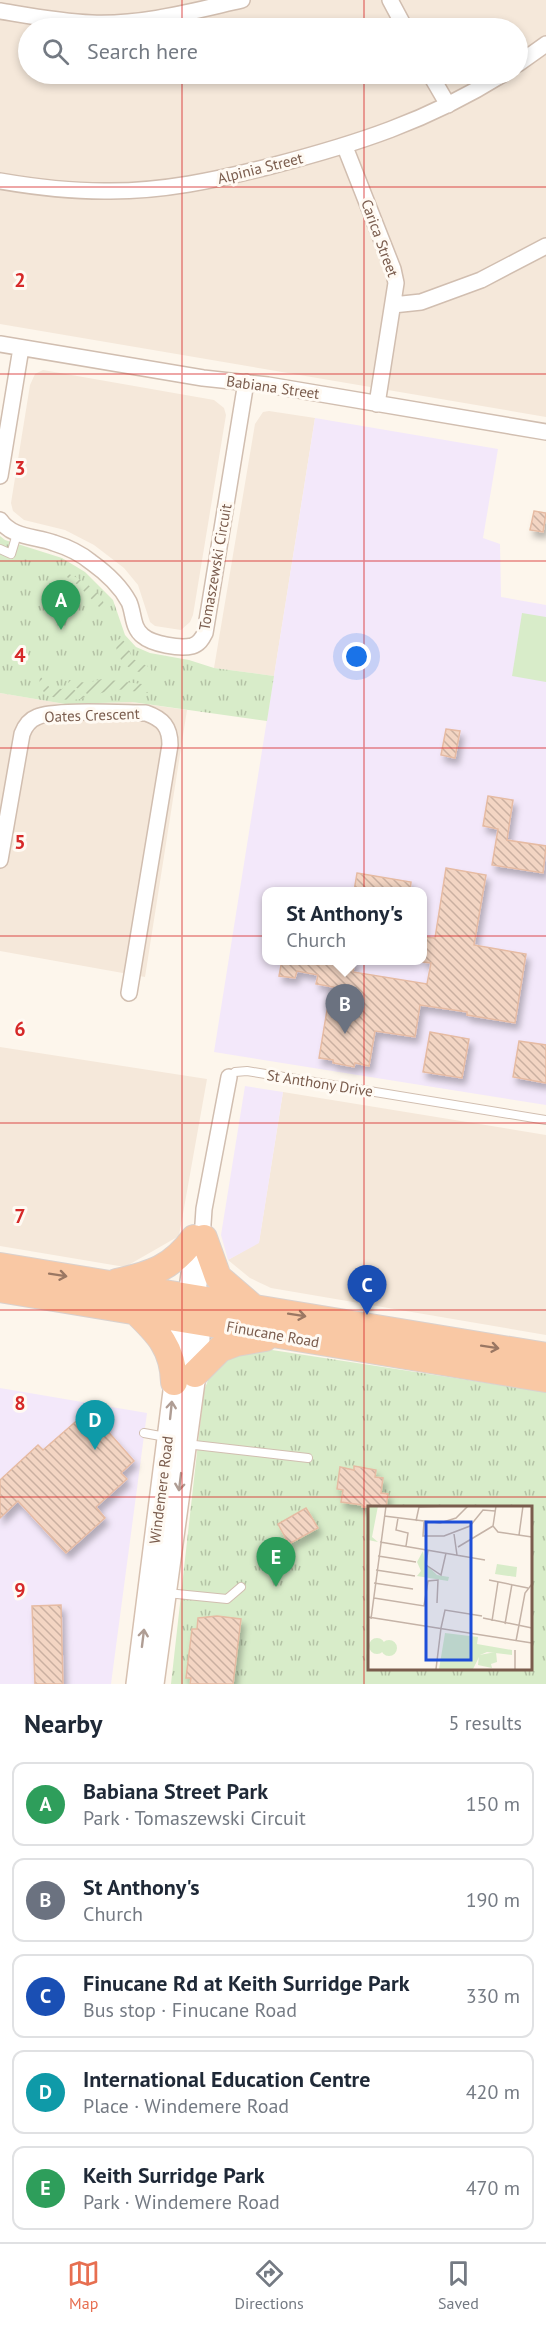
<!DOCTYPE html>
<meta charset="utf-8">
<style>
body{margin:0;font-family:"PT Sans",sans-serif;background:#f6f6f7;color:#1f2937}
.you{position:absolute;left:357px;top:657px;width:21px;height:21px;margin:-15px;border:4px solid #fff;border-radius:50%;background:#1a73e8;box-shadow:0 0 0 9px #1a73e833}
.badge{display:grid;place-items:center;width:39px;height:39px;border-radius:50%;background:#e76f51;color:#fff;font-size:20px;font-weight:700}
.pin{position:absolute;translate:-50% -50px;filter:drop-shadow(0 2px 3px #0008)}
.pin::after{content:'';position:absolute;top:32px;width:21px;height:18px;background:inherit;clip-path:polygon(0 0,100% 0,50% 100%)}
.popup{position:absolute;left:262px;top:887px;width:165px;height:78px;box-sizing:border-box;display:grid;place-content:center;border-radius:12px;background:#fff;filter:drop-shadow(0 2px 4px #0005);font-size:20px;white-space:nowrap;color:#747a83}
.popup b{font-size:22px;color:#1f2937}
.popup::after{content:'';position:absolute;left:50%;top:100%;margin-left:-12px;border:12px solid transparent;border-top-color:#fff}
.list{margin:0;padding:0;list-style:none}
h2{display:flex;justify-content:space-between;align-items:center;height:78px;margin:0;padding:0 24px;font-size:26px}
h2 small{font-size:20px;font-weight:400;color:#747a83}
.list li{display:grid;grid-template-columns:39px 1fr auto;gap:18px;align-items:center;box-sizing:border-box;height:84px;margin:0 12px 12px;padding:0 12px;border:2px solid #e0e1e3;border-radius:12px}
.list b{display:block;font-size:22px;white-space:nowrap}
.list p{margin:0;font-size:20px;white-space:nowrap;color:#747a83}
.list em{font-size:20px;font-style:normal;color:#747a83}
.icon{flex:none;width:33px;height:33px;fill:none;stroke:currentColor;stroke-width:2;stroke-linecap:round;stroke-linejoin:round}
.map{position:relative;flex:none;width:546px;height:1684px;overflow:hidden}
.search{position:absolute;background:#fff;box-shadow:0 3px 9px #0003;left:18px;right:18px;top:18px;height:66px;display:flex;align-items:center;gap:15px;box-sizing:border-box;padding:0 21px;border-radius:33px;color:#747a83;font-size:22px}
.sheet{height:558px;background:#fff}
nav{display:flex;justify-content:space-around;align-items:center;box-sizing:border-box;height:84px;border-top:2px solid #e0e1e3;background:#fff;font-size:16px;color:#747a83}
nav a{display:grid;justify-items:center;gap:3px}
nav .on{color:#e76f51}
.map>svg:first-child{display:block}
.residential{fill:#f5e8da;fill-rule:evenodd}
.education{fill:#f3e8fa;fill-rule:evenodd}
.grass{fill:#d8ecc9}
.park{fill:url(#park-tufts);fill-rule:evenodd}
.garden{fill:url(#garden-furrows)}
.building{fill:url(#building-back-hatch);stroke:#e6bba3;stroke-width:1.5;filter:url(#shadow)}
.lines{fill:none;stroke-linecap:round;stroke-linejoin:round}
.service-casing{stroke:#d1beb0;stroke-width:10}
.minor-casing{stroke:#d1beb0;stroke-width:18}
.secondary-casing{stroke:#d6c0b0;stroke-width:24}
.trunk-casing{stroke:#dad1cd;stroke-width:28}
.service{stroke:#fff;stroke-width:8}
.minor{stroke:#fff;stroke-width:15}
.secondary{stroke:#fff;stroke-width:21}
.trunk{stroke:#f9c8a4;stroke-width:26}
.oneway{stroke:#9a7763}
.oneway2{stroke:#af9d94}
.grid{fill:none;stroke:#d62828;stroke-width:1.5;stroke-opacity:0.55}
.labels{text-anchor:middle;dominant-baseline:central;stroke-width:6;stroke-linejoin:round;paint-order:stroke}
.street-label{font-size:15px;fill:#7a5c4d;stroke:#fffaf3}
.inset-road{fill:none;stroke:#c5b3a7;stroke-width:1.5}
.view{fill:#1d4ed8;fill-opacity:0.15;stroke:#1d4ed8;stroke-width:3}
.inset-edge{fill:none;stroke:#7a5c4d;stroke-width:3}
.grid-label{font-size:20px;text-anchor:middle;font-weight:bold;fill:#d62828;stroke:#fffaf3;stroke-width:6;stroke-linejoin:round;paint-order:stroke}
</style>
<div class="map">
<svg width="546" height="1684" viewBox="0 0 546 1684">
<defs>
<pattern id="park-tufts" width="24" height="20" patternUnits="userSpaceOnUse" patternTransform="scale(1.5)"><rect width="24" height="20" fill="#d8ecc9"/><path d="M3 7l-1-3M5 7V3M7 7l1-3M15 17l-1-3M17 17v-4M19 17l1-3" fill="none" stroke="#b4c2a5"/></pattern>
<pattern id="garden-furrows" width="10" height="10" patternUnits="userSpaceOnUse" patternTransform="scale(1.5)"><rect width="10" height="10" fill="#d8ecc9"/><path d="M-1 1l2-2M0 10L10 0M9 11l2-2" fill="none" stroke="#b4c2a5"/></pattern>
<pattern id="building-back-hatch" width="6" height="6" patternUnits="userSpaceOnUse" patternTransform="scale(1.5)"><rect width="6" height="6" fill="#f3d5c3"/><path d="M-1 5l2 2M0 0l6 6M5-1l2 2" fill="none" stroke="#cab0a1"/></pattern>
<filter id="shadow"><feDropShadow dx="3.5" dy="6" stdDeviation="3" flood-color="#0004"/></filter>
</defs>
<rect width="100%" height="100%" fill="#fdf6ec"/>
<!-- residential -->
<path class="residential" d="M0,0H546V417L0,324ZM28,28H518V74H28Z
M43,370L214,400L224,408L226,415L193,615L190,622L181,630L155,626L150,622L138,585L124,568L94,545L65,530L24,520L13,511L11,503L30,385L35,374Z
M269,411L315,418L274,676L214,668L255,424L263,412Z
M0,693L65,704L131,702L187,710L145,977L0,951Z
M0,1047L207,1079L179,1236L125,1267L0,1246Z
M283,1092L546,1135V1335L271,1288L250,1278L228,1260L259,1242Z"/>
<!-- education -->
<path class="education" d="M315,418L498,449L483,538L500,544L501,597L546,605V1105L214,1052ZM267,892H423V960H267Z
M245,1086L283,1092L259,1243L228,1260L221,1235Z
M0,1388L147,1413L111,1684H0Z"/>
<!-- grass -->
<path class="grass" d="M522,613L546,617V682L512,676Z"/>
<!-- park -->
<path class="park" d="M0,536L5,540L62,558L85,572L113,600L125,635L136,647L150,653L189,660L214,668L274,676L267,721L132,702L65,704L0,693Z
M259,1348L546,1392V1684H171L204,1390L212,1371L225,1360ZM369,1507H530V1668H369Z"/>
<!-- garden -->
<path class="garden" d="M60,572C73,572 102,592 104,604L100,608L78,585Z
M119,639L124,641L133,659L151,668V673C133,675 115,661 116,642Z
M40,676L50,688L62,689L68,685L85,698C72,702 46,700 39,686Z
M102,679L142,684L148,693L115,689L91,696L68,683L69,680L87,683Z"/>
<!-- building -->
<path class="building" d="M534,511L546,513L543,532L530,530Z
M446,729L460,731L455,758L441,755Z
M488,796L513,800L507,840L546,846L543,873L492,865L498,829L483,826Z
M446,868L486,875L474,945L526,954L515,1023L467,1015V1012L420,1005L415,1037L375,1031L369,1066L355,1063L354,1067L333,1063V1060L319,1058L327,1010L353,1014L356,991L316,984L318,975L297,971L295,978L279,976L282,960L319,965L320,960H355L353,972L427,984L431,963L423,962V937L435,938Z
M357,873L411,882L410,891H354Z
M430,1032L469,1039L462,1078L423,1072Z
M519,1041L546,1045V1083L513,1077Z
M89,1410L134,1461L121,1473L127,1479L96,1507L105,1518L66,1553L18,1501L0,1518V1480L38,1445L43,1450Z
M354,1466L376,1470L375,1477L383,1478L381,1493L388,1494L386,1507H362V1505L341,1502L343,1490L337,1489L340,1467L354,1470Z
M306,1508L318,1528L289,1544L278,1524Z
M61,1605L63,1684H35L32,1606Z
M217,1616L241,1619L233,1684H190L191,1678H186L192,1629H197L198,1618Z"/>
<g class="lines">
<!-- service casing -->
<g class="service-casing">
<path id="service" d="M0,549L11,554L17,534
M229,1077L235,1072L247,1071L546,1120
M144,1433L166,1437
M186,1444L308,1458
M167,1593L227,1599L241,1587"/>
</g>
<!-- minor casing -->
<g class="minor-casing">
<path id="minor" d="M390,0L405,28
M0,11C30,16 61,22 92,23C143,25 193,11 242,0
M518,64L546,44
M430,74L448,105
M345,147L393,269L396,283L377,404
M0,181C35,187 69,191 104,191C161,192 217,180 271,166C356,144 428,121 503,74
M393,305L421,302L481,280L546,246
M0,344L203,378L268,385L546,432
M0,476L21,348
M0,520C12,538 35,536 54,543C67,547 80,553 91,562C105,572 121,587 129,602C134,613 132,628 143,636C152,644 180,649 192,646C199,644 202,639 205,633L246,382
M0,860L22,734C25,726 29,720 37,717C53,709 125,713 146,713C163,719 170,727 170,745L129,993
M186,1297L193,1243
M198,1299L204,1209L229,1077"/>
</g>
<!-- secondary casing -->
<g class="secondary-casing">
<path id="secondary" d="M137,1684L185,1304
M153,1684L195,1374L199,1339L198,1308"/>
</g>
<!-- trunk casing -->
<g class="trunk-casing">
<path id="trunk" d="M204,1238L218,1277L254,1308
M0,1266L546,1356
M117,1282C152,1274 172,1268 194,1238
M0,1289L546,1379
M135,1311C158,1333 173,1348 174,1382
M195,1374L220,1349L236,1343L265,1338"/>
</g>
<!-- service -->
<use href="#service" class="service"/>
<!-- minor -->
<use href="#minor" class="minor"/>
<!-- secondary -->
<use href="#secondary" class="secondary"/>
<!-- trunk -->
<use href="#trunk" class="trunk"/>
</g>
<!-- one-way arrows -->
<defs><path id="oneway-shaft" d="M-6 0H5M1.5-3L5.5 0L1.5 3" fill="none" stroke-width="1.6" stroke-linecap="round" stroke-linejoin="round" transform="scale(1.5)"/></defs>
<g class="oneway">
<use href="#oneway-shaft" transform="translate(58 1275) rotate(9)"/>
<use href="#oneway-shaft" transform="translate(297 1315) rotate(9)"/>
<use href="#oneway-shaft" transform="translate(490 1347) rotate(9)"/>
</g>
<g class="oneway2">
<use href="#oneway-shaft" transform="translate(171 1410) rotate(-84)"/>
<use href="#oneway-shaft" transform="translate(180 1482) rotate(97)"/>
<use href="#oneway-shaft" transform="translate(143 1638) rotate(-83)"/>
</g>
<!-- grid -->
<path class="grid" d="M182,0V28M364,0V28M182,74V1684M364,74V1684M0,187H546M0,374H546M0,561H546M0,748H546M0,936H546M0,1123H546M0,1310H546M0,1497H546"/>
<g class="labels">
<!-- street labels -->
<g class="street-label">
<text transform="translate(260 168) rotate(-14)">Alpinia Street</text>
<text transform="translate(380 238) rotate(70)">Carica Street</text>
<text transform="translate(273 387) rotate(8)">Babiana Street</text>
<text transform="translate(215 567) rotate(-80)">Tomaszewski Circuit</text>
<text transform="translate(92 715) rotate(-2)">Oates Crescent</text>
<text transform="translate(320 1083) rotate(9)">St Anthony Drive</text>
<text transform="translate(273 1334) rotate(10)">Finucane Road</text>
<text transform="translate(161 1490) rotate(-83)">Windemere Road</text>
</g>
</g>
<!-- overview -->
<g transform="translate(368 1506)">
<rect width="164" height="164" fill="#fdf6ec"/>
<path d="M129,58L149,61L148,71L127,68ZM1 140a8 8 0 1 1 16 0a8 8 0 1 1-16 0ZM13 142a8 8 0 1 1 16 0a8 8 0 1 1-16 0Z" fill="#d8ecc9"/>
<path d="M0,0H10L4,31L10,36L0,34ZM55,45L57,57L69,69L81,71L80,75L49,70L53,65L49,56ZM77,127L110,131L109,138L144,144V149L119,146L112,149L105,163H71Z" fill="#d8ecc9"/>
<path d="M128,146L129,156L123,158L124,162L110,159L111,149Z" fill="#d8ecc9"/>
<path class="inset-road" d="M16,10L72,17L88,12L100,0M30,12L28,24L40,27L38,40M48,15L51,1L79,0M56,16L55,30H76L102,20L115,4L127,5M125,20L130,26L164,31M125,20L128,0M86,28L89,49M151,29L155,0M12,36L117,54M90,41L125,20M60,44L58,59L73,69L78,47M10,50L48,56M164,54V73M8,64L47,70M121,74L160,82M6,77L45,83M6,92L56,100L60,75L70,74L69,97M0,111L164,137M115,112L164,122M3,113L18,0M124,115L130,76M137,118L144,78M73,122L77,104L114,110M148,135L157,87L164,78M68,163L73,122M147,163V144"/>
<path class="view" d="M58,16H103V154H58Z"/>
<rect width="164" height="164" class="inset-edge"/>
</g>
<g class="grid-label">
<text x="20" y="287">2</text>
<text x="20" y="475">3</text>
<text x="20" y="662">4</text>
<text x="20" y="849">5</text>
<text x="20" y="1036">6</text>
<text x="20" y="1223">7</text>
<text x="20" y="1410">8</text>
<text x="20" y="1597">9</text>
</g>
</svg>
<div class="you"></div>
<div class="pin badge" style="left:61px;top:630px;background:#2e9e5b">A</div>
<div class="pin badge" style="left:345px;top:1034px;background:#6b7280">B</div>
<div class="popup"><b>St Anthony's</b>Church</div>
<div class="pin badge" style="left:367px;top:1315px;background:#1a4fb4">C</div>
<div class="pin badge" style="left:95px;top:1450px;background:#0f9aa8">D</div>
<div class="pin badge" style="left:276px;top:1587px;background:#2e9e5b">E</div>
<div class="search"><svg class="icon" aria-label="search" viewBox="0 0 24 24"><circle cx="10" cy="10" r="6"/><path d="M15 15l6 6"/></svg>Search here</div>
</div>
<section class="sheet">
<h2>Nearby<small>5 results</small></h2>
<ul class="list">
<li><span class="badge" style="background:#2e9e5b">A</span><div><b>Babiana Street Park</b><p>Park · Tomaszewski Circuit</p></div><em>150 m</em></li>
<li><span class="badge" style="background:#6b7280">B</span><div><b>St Anthony's</b><p>Church</p></div><em>190 m</em></li>
<li><span class="badge" style="background:#1a4fb4">C</span><div><b>Finucane Rd at Keith Surridge Park</b><p>Bus stop · Finucane Road</p></div><em>330 m</em></li>
<li><span class="badge" style="background:#0f9aa8">D</span><div><b>International Education Centre</b><p>Place · Windemere Road</p></div><em>420 m</em></li>
<li><span class="badge" style="background:#2e9e5b">E</span><div><b>Keith Surridge Park</b><p>Park · Windemere Road</p></div><em>470 m</em></li>
</ul>
</section>
<nav>
<a class="on"><svg class="icon" aria-label="map" viewBox="0 0 24 24"><path d="M3 6l6-2 6 2 6-2v14l-6 2-6-2-6 2zM9 4v14M15 6v14"/></svg>Map</a>
<a><svg class="icon" aria-label="directions" viewBox="0 0 24 24"><path d="M12 3l9 9-9 9-9-9zM9 14v-3h6M13 9l2 2-2 2"/></svg>Directions</a>
<a><svg class="icon" aria-label="saved" viewBox="0 0 24 24"><path d="M7 4h10v16l-5-4-5 4z"/></svg>Saved</a>
</nav>
